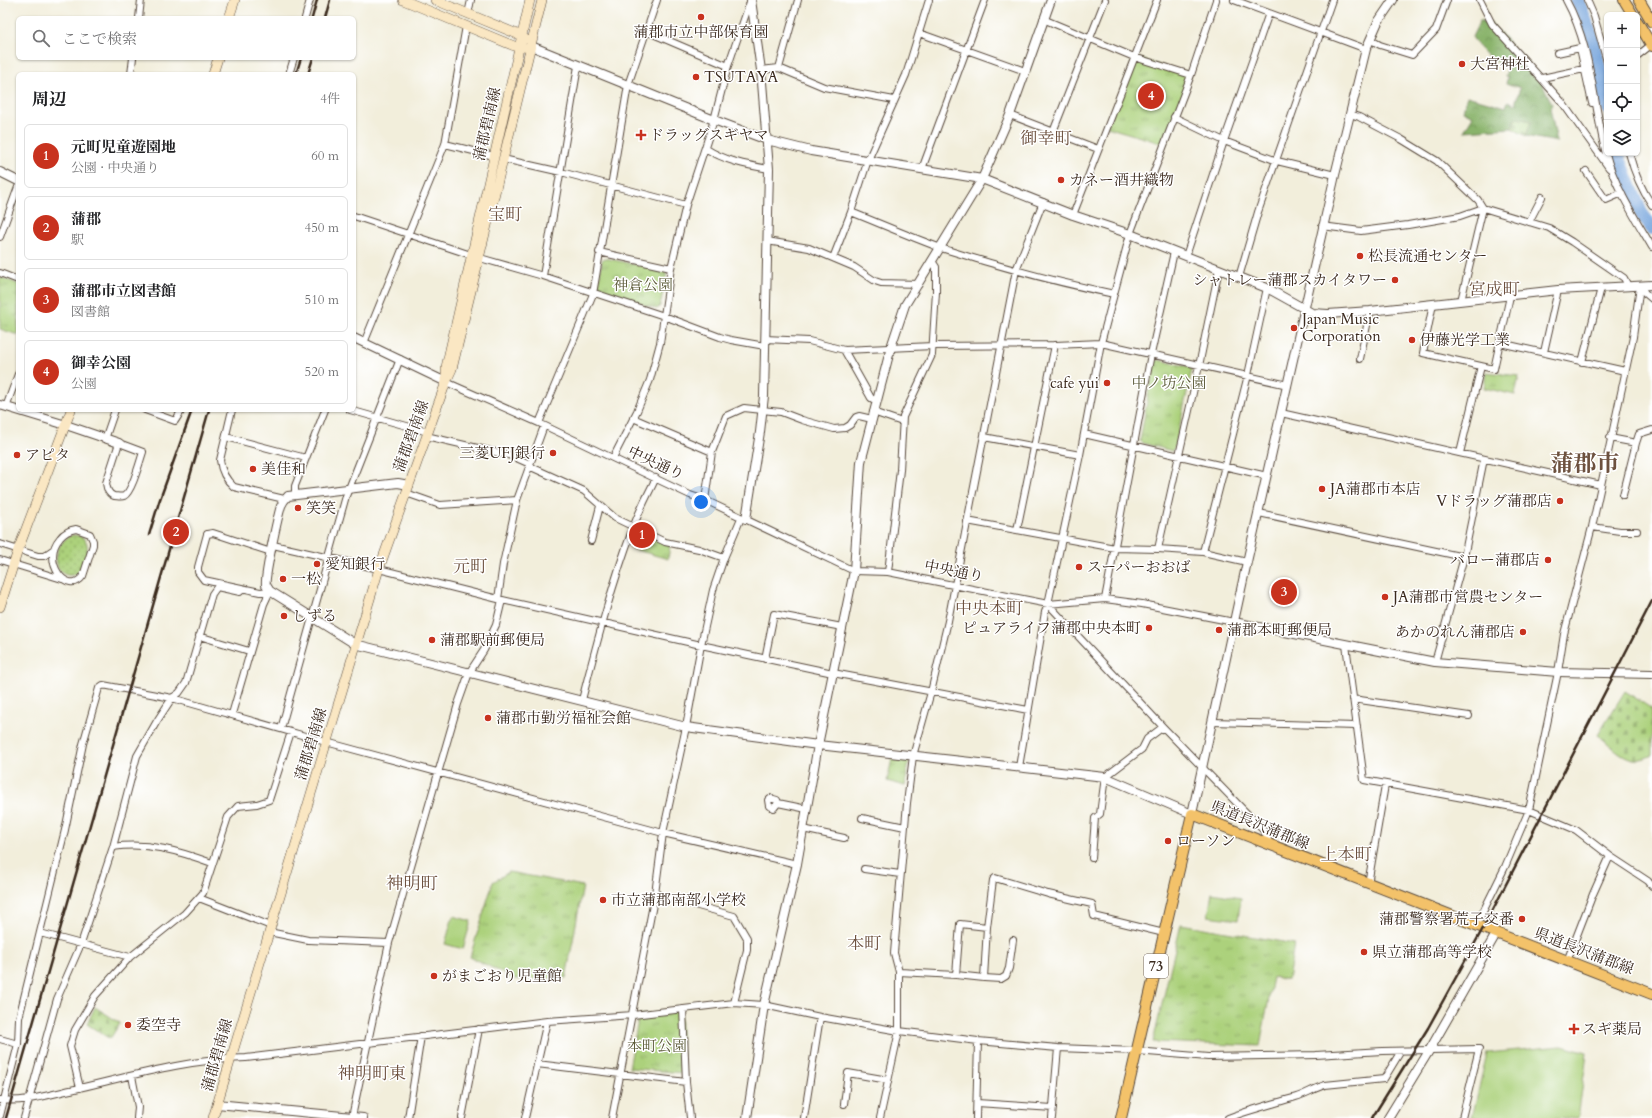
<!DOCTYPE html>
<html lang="ja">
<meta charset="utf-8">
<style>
body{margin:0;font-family:Cardo,"Noto Serif JP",serif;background:#f2f2f2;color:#202124}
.controls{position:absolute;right:12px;top:12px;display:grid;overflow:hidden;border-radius:6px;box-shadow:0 1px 3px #0004}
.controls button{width:36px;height:36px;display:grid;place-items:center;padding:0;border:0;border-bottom:1px solid #e0e0e0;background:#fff;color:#202124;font:20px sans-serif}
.you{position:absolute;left:701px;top:502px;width:14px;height:14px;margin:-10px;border:3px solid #fff;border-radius:50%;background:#1a73e8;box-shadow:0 0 0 6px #1a73e833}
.badge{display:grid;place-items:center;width:26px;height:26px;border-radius:50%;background:#c8321e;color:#fff;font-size:13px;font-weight:700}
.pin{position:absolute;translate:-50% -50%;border:2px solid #fff;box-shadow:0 1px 4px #0006}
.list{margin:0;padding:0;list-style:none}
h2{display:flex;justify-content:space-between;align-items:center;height:52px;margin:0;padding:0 16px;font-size:17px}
h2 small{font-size:13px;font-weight:400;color:#757577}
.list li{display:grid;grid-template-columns:26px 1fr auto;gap:12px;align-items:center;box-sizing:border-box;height:64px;margin:0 8px 8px;padding:0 8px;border:1px solid #e0e0e0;border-radius:6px}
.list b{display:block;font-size:15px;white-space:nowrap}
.list p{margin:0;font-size:13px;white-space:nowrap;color:#757577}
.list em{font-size:13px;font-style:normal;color:#757577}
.icon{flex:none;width:22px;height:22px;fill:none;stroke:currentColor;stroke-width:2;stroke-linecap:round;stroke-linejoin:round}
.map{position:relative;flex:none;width:1652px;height:1118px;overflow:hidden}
.search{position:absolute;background:#fff;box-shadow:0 1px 3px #0004;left:16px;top:16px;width:340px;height:44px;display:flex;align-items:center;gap:10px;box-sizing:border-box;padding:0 14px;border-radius:6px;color:#757577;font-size:15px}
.panel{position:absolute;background:#fff;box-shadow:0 1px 3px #0004;left:16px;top:72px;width:340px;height:340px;border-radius:6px}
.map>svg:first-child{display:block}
.grass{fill:url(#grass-dots);stroke:#747e4c}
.forest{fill:url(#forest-crowns);stroke:#626e44}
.cemetery{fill:url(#cemetery-stones);stroke:#747e4c}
.park{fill:url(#park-tufts);stroke:#747e4c}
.pitch{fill:#acd17b;stroke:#747e4c}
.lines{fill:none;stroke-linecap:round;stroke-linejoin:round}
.river{stroke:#70a0da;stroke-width:14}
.minor-casing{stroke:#56473a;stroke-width:8}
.tertiary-casing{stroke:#56473a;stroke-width:10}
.secondary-casing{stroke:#56473a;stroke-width:10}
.primary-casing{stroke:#56473a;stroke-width:12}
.trunk-casing{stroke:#56473a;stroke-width:12}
.minor{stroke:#fff;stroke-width:6}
.tertiary{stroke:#fff;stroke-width:8}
.secondary{stroke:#fae7c3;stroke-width:9}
.primary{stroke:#f3c26a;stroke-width:10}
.trunk{stroke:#f3c26a;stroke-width:10}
.rail{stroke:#3b2a1e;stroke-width:2.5}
.poi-dot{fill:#c8321e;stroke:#fff;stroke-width:1.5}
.labels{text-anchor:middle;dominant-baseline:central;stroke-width:3;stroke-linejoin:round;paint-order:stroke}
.shield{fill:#fff;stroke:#766a62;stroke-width:1}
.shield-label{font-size:14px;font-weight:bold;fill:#3b2a1e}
.poi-label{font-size:15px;fill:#3b2a1e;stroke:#fff;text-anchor:start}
.street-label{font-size:15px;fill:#3b2a1e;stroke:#fff}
.park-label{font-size:15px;fill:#5d5c3a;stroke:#fff}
.quarter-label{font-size:17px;fill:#6d513f;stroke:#fff}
.town-label{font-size:23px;font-weight:bold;fill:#6d513f;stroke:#fff}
</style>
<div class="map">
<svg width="1652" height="1118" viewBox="0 0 1652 1118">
<defs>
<pattern id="grass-dots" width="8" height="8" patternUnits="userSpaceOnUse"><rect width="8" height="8" fill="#acd17b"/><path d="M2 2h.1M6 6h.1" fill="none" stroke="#8daa64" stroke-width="1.8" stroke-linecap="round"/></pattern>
<pattern id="forest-crowns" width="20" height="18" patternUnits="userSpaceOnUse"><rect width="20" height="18" fill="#89b36b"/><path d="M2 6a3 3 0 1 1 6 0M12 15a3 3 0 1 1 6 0" fill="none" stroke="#719257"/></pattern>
<pattern id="cemetery-stones" width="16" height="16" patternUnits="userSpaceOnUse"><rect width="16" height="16" fill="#acd17b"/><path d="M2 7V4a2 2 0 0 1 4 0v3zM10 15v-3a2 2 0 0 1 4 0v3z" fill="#8daa64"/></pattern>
<pattern id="park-tufts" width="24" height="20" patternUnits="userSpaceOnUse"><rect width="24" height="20" fill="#acd17b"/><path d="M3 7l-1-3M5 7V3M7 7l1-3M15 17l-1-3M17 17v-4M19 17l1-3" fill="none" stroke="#8daa64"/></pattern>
</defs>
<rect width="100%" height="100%" fill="#fff"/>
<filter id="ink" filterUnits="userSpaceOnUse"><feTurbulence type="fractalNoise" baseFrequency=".025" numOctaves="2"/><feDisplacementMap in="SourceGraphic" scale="8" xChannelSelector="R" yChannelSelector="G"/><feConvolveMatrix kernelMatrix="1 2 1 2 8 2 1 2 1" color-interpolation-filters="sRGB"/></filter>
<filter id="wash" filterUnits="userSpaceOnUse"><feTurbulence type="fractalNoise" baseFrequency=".012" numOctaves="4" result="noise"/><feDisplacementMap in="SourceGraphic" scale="16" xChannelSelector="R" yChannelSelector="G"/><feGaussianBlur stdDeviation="0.9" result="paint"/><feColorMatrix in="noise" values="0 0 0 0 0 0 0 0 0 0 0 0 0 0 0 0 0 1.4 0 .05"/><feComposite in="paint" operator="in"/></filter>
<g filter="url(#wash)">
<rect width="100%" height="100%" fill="#f2eedb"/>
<!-- grass -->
<path class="grass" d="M72,535C96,535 87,560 78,573C53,585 48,545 72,535Z"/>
<!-- forest -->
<path class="forest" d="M1480,20L1492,24L1538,74L1552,104L1550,108L1557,142L1526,136L1531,121L1516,118L1512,128L1464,131L1473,116L1463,111L1467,96L1506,107L1508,101L1515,104L1520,88L1506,83L1508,77L1505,76L1508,67C1490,60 1483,53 1472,37Z"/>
<!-- cemetery -->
<path class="cemetery" d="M1516,118L1531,121L1526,136L1512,128Z
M1625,691L1652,709V755C1629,768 1616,749 1598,735Z
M95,1007L120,1023L110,1039L87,1024Z"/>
<!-- park -->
<path class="park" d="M1134,57L1191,75L1164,144L1107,127Z
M605,258L665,271L667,273L660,306L657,309L598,290L602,260Z
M0,277L18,284V335L0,329Z
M1158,360L1190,367L1192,369L1175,447L1172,451L1142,443L1140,441L1154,361Z
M1486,372L1519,376L1515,395L1484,388Z
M637,526L670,545L668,559L630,548Z
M892,759L909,760L905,786L887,781Z
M509,872L583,886L566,978L515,979L470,957L493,882Z
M1181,924L1294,944L1288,980L1273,977L1260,1046L1153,1042Z
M680,1010L683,1073L629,1068L639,1015Z"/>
<!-- pitch -->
<path class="pitch" d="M1212,893L1241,898L1238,920L1208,916Z
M453,916L471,921L463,949L445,944Z
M1562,1046L1587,1053L1578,1118H1472L1487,1053Z"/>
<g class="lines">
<!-- river -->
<path class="river" d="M1577,0L1594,42L1607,108
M1617,153L1641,213L1652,228"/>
</g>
</g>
<g filter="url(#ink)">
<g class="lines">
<!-- minor casing -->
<g class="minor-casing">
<path id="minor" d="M929,0L906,75L868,160L851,212C881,224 911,237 941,248C997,266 1056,282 1114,294
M1234,0L1366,49
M1480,0L1492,24L1562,102L1609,168
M1566,0C1592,47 1593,103 1606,154C1614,185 1635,218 1652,247
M1587,0L1594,16L1607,62
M468,14L471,0
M139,18L141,0
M305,18L310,0
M1043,19L1134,57L1191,75
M646,31L728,66
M919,33L1025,71
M1371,40L1380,45L1412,55L1436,30L1447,0
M1557,53L1580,48L1592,103
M1637,56L1651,45
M779,68L824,87L894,100
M761,70L779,68L798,0
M131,74L133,58
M289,74L294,58
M1542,78L1584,69
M1350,114L1359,117L1401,139L1437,161L1478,200L1483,208L1461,301
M1010,115L1098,149
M1174,117L1224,141L1277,161L1335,175
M1053,132L1105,0
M445,144L494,156
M705,148C725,161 746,165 769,169
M1629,153C1634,172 1641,189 1652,205
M503,159L561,172L686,205
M922,169L985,0
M1586,171L1606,200L1622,193
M1073,215L1157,0
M354,216L480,258L543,276L664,316L720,337L731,340L765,346
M1529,222L1542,197
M1322,226L1361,231L1408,225L1460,216L1483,208L1549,228L1572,242L1624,278L1628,286
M0,237L18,187
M767,241L809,248L854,267L875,281L881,283L919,284
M599,252L671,268
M1186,256L1224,141L1269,13
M833,258L851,212
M0,273L18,280
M543,276L578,66
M1239,277L1258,212L1332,0
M1640,286L1645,293L1652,299
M1433,304L1423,353L1494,369L1510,296
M765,339L809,341L844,350L933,346L1055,345L1101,343L1288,385
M364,343L445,144L466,26
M1500,343L1625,371
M844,350L871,398L876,401
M1544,352L1558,290
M1360,359L1370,311
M1582,362L1601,288
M446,382L539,423L690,495L705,500L854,571L888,572L1048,604L1105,599L1142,604L1234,622
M6,407L18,374
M145,410L175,421L182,410
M232,410L220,460C221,470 226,480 234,487L284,499
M350,410L428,432
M873,412L902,422
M1281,413L1601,485
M633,418L712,452L705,500
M539,423L593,294L628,85L657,0
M1084,434L1267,476
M426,436L512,456L530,464
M226,437L306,458
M984,437L1080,455
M1610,438L1636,443L1639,434L1652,430
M105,439L115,410
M119,443L143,452C140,461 132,492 124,496C121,497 117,496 114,496C108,494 107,489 106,483Z
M712,452L726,416L744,408L781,412L802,420L834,429L845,428L850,425L856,417L859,416L872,419
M1460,453L1481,366
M613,458L637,411L650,380L660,343L671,268L686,205L714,120L728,66L750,2
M529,466L584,491L615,518L665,542L699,549L724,558
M406,493L440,505L517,500
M295,494V486L325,410
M1623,495L1636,443
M1259,513L1464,557
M967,521L1115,548L1158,549L1203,552L1247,562
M1592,527L1620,531H1637
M76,529L90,534L93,541V545L83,576C68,597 40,561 60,538C64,533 69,530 76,529Z
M1017,530L1055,345
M591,541L600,506
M0,544L38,556H44L54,549
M273,545L379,569L498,599L701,645L833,673L1028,710
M1158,549L1199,366L1219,269
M1203,552L1248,375L1267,288
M0,560L62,579
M888,572L900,470L903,417L932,355L936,292V267L932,261
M270,591L260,592L204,580L198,572V567L207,534L213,533L271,552
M498,599L503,564L517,500L544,426
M1105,599L1151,354L1174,252
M1048,604L1163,727L1264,831L1270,844
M199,636L249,651
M1346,645L1364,780L1529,810L1576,830L1610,856L1648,881L1652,886
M765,659L774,614L842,627
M1435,662L1464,557L1484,459
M1353,699L1469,716
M582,700C597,642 612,584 633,528C639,511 648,494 656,478
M232,714L264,604L270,591
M1212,722L1357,726
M281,729L346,496L400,359
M1019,767L1045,612L1048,604L1080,455L1101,343L1130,234L1191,75L1216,0
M778,803L777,800L770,798L768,800L769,806L774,808L778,803L807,809
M862,818L905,827
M803,829L844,838
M113,847C148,842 179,851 212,863
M1092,858L1095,818L1100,814L1105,777L1142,749L1147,739L1163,727
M864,869L900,874
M1368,884L1385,785
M655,894L734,916L747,938V950L734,1003
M199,898L271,926
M1476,926L1505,867L1529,810L1558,672L1564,634L1592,527L1633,337L1640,286
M269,932L308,940L389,943
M40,933L130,957
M1567,961L1593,894L1610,856
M899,972L956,975L984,978L987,927L993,880L995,878L1048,894L1092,904L1094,916L1164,933
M956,975L960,924L987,927
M984,978L1001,979L1006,976L1009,968L1013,940
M683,1009L686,1082L690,1118
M0,1039L18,1044
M537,1064L686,1082
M132,1076L138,1107L137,1118
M80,1088L70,1046L75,1030L95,996L130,957L185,913L203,893L228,817L238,806L257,804L269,800L291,732
M0,1100C25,1103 51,1094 75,1089C131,1076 189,1059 246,1058L547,1021L633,1015L734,1003L764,1005L820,1017L899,1031L978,1041L1058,1048L1136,1051L1208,1057L1316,1055L1382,1051L1479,1049L1462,1118
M977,1103L1053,1108
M844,1104L848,1073L888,1080
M0,1116L18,1044L19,1018L65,830L83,744L99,688L103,685L172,698L326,742L663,833L797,864
M352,1117L389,943L458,704L469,673L484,650L496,625L502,600
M24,1118L57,999L81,944L113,847L137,756L157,721L172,698L179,693L186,683L212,594L217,587L240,592L243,589
M408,1118L421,1036
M462,1118L479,1029
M525,1118L547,1021
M612,1118L655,894L663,833L686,727L701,645L713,590L724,558L741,518
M804,1118L820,1017
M880,1118L899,1031V972L894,953L907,803L913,756L931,692L948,621L1016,270L1043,202
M976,1118L978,1041
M1052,1118L1058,1048
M1228,1118C1250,1110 1273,1104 1296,1097C1306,1094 1315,1088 1325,1085L1384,1079L1401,1051"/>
</g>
<!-- tertiary casing -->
<g class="tertiary-casing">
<path id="tertiary" d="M531,46L714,120L767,140L811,151L982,179L1073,215L1130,234L1267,288L1312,313L1328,314L1370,311L1558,290L1652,285
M0,172L18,181
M354,338L446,382
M0,405L66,425L119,443
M409,485L398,483L288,496C285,499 283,501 281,506C278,516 264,578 266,585C267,586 269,590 270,591L355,644L686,727L818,745L854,571L861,462L891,347L905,305L982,179L1010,115L1051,0
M746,519L760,432L764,396L769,169L761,70L751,0
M1234,622L1435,662L1558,672L1652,674
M217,1104L363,1118
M747,1118L764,1005L797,864L818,745L1105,777L1192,814L1247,562L1335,175L1366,49L1378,22L1393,0
M1388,1118L1429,1051L1496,934"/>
</g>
<!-- secondary casing -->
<g class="secondary-casing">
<path id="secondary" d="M403,0L519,48L524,47
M435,0L522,36L525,39
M229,18L235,0
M213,74L218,58
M446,379V367L530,0
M0,607L18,550L71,410
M213,1118L379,569L446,382L452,369L542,0"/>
</g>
<!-- primary casing -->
<g class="primary-casing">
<path id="primary" d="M1121,1118L1192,814L1652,994"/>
</g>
<!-- trunk casing -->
<g class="trunk-casing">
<path id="trunk" d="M1624,0L1633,15
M1639,0L1652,22
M1637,21L1652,46"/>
</g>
<!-- minor -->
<use href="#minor" class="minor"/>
<!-- tertiary -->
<use href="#tertiary" class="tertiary"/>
<!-- secondary -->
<use href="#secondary" class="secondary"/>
<!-- primary -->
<use href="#primary" class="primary"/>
<!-- trunk -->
<use href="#trunk" class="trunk"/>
<!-- rail -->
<path class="rail" d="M312,18L317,0
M325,18L330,0
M296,74L301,58
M308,74L313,58
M149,535L159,502L192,410
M6,1118L209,410
M1372,1118L1428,1028L1486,923L1652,601"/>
</g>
</g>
<!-- markers -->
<g class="poi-dot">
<circle cx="701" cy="17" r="4"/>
<circle cx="1462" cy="64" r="4"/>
<circle cx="696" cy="77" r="4"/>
<path d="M639 129h4v4h4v4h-4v4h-4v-4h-4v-4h4z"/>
<circle cx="1061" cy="180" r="4"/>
<circle cx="1360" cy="256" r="4"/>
<circle cx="1395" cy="280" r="4"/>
<circle cx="1294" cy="328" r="4"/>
<circle cx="1412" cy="340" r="4"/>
<circle cx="1107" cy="383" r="4"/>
<circle cx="553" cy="453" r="4"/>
<circle cx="17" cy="455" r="4"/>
<circle cx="253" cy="469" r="4"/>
<circle cx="1322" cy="489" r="4"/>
<circle cx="1560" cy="501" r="4"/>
<circle cx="298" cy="508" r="4"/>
<circle cx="1548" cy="560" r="4"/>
<circle cx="317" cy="564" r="4"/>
<circle cx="1079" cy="567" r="4"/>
<circle cx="283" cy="579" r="4"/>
<circle cx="1385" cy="597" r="4"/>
<circle cx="284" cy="616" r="4"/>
<circle cx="1149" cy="628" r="4"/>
<circle cx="1219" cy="630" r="4"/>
<circle cx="1523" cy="632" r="4"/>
<circle cx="432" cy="640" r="4"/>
<circle cx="488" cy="718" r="4"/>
<circle cx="1168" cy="841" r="4"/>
<circle cx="603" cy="900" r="4"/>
<circle cx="1522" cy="919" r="4"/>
<circle cx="1364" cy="952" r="4"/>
<circle cx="434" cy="976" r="4"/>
<circle cx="128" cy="1025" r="4"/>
<path d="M1572 1023h4v4h4v4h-4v4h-4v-4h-4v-4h4z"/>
</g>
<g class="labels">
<!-- shield labels -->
<rect class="shield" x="1144" y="954" width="24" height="24" rx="3"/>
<g class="shield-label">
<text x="1156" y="966">73</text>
</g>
<!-- poi labels -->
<g class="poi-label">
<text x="701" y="32" text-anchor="middle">蒲郡市立中部保育園</text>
<text x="1470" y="64">大宮神社</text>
<text x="704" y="77">TSUTAYA</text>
<text x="649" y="135">ドラッグスギヤマ</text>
<text x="1069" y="180">カネー酒井織物</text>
<text x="1368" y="256">松長流通センター</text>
<text x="1387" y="280" text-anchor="end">シャトレー蒲郡スカイタワー</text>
<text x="1302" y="319">Japan Music<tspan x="1302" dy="17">Corporation</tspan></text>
<text x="1420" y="340">伊藤光学工業</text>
<text x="1099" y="383" text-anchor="end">cafe yui</text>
<text x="545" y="453" text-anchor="end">三菱UFJ銀行</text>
<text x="25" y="455">アピタ</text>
<text x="261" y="469">美佳和</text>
<text x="1330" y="489">JA蒲郡市本店</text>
<text x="1552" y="501" text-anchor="end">Vドラッグ蒲郡店</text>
<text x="306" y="508">笑笑</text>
<text x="1540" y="560" text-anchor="end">バロー蒲郡店</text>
<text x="325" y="564">愛知銀行</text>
<text x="1087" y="567">スーパーおおば</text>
<text x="291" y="579">一松</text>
<text x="1393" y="597">JA蒲郡市営農センター</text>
<text x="292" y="616">しずる</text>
<text x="1141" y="628" text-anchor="end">ピュアライフ蒲郡中央本町</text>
<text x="1227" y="630">蒲郡本町郵便局</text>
<text x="1515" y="632" text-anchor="end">あかのれん蒲郡店</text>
<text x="440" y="640">蒲郡駅前郵便局</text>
<text x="496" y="718">蒲郡市勤労福祉会館</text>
<text x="1176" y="841">ローソン</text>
<text x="611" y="900">市立蒲郡南部小学校</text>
<text x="1514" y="919" text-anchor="end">蒲郡警察署荒子交番</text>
<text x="1372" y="952">県立蒲郡高等学校</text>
<text x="442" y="976">がまごおり児童館</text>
<text x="136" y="1025">委空寺</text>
<text x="1582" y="1029">スギ薬局</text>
</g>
<!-- street labels -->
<g class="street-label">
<text transform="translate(487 124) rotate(-77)">蒲郡碧南線</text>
<text transform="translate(411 436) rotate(-70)">蒲郡碧南線</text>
<text transform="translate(656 463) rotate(25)">中央通り</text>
<text transform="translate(954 571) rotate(11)">中央通り</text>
<text transform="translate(311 744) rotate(-73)">蒲郡碧南線</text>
<text transform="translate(1260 825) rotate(22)">県道長沢蒲郡線</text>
<text transform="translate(1584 951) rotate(21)">県道長沢蒲郡線</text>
<text transform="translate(217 1055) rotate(-74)">蒲郡碧南線</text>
</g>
<!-- park labels -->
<g class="park-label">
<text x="643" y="285">神倉公園</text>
<text x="1169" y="383">中ノ坊公園</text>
<text x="657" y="1046">本町公園</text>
</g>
<!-- quarter labels -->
<g class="quarter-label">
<text x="1046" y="138">御幸町</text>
<text x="505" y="214">宝町</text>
<text x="1494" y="289">宮成町</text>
<text x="470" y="566">元町</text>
<text x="989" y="608">中央本町</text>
<text x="1346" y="854">上本町</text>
<text x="412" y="883">神明町</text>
<text x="864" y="943">本町</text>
<text x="372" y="1073">神明町東</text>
</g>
<!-- town labels -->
<g class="town-label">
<text x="1585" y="463">蒲郡市</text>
</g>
</g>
</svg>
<div class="controls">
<button>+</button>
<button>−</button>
<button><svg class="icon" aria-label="locate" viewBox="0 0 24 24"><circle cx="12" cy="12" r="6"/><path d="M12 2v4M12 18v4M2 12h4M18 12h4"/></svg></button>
<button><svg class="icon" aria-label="layers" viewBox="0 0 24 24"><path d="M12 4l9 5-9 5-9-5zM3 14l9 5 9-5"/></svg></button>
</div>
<div class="you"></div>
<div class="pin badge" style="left:642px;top:535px">1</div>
<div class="pin badge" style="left:176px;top:532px">2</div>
<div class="pin badge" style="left:1284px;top:592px">3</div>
<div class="pin badge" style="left:1151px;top:96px">4</div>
<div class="search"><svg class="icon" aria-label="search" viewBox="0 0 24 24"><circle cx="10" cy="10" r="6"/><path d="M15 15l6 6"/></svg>ここで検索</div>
<section class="panel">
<h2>周辺<small>4件</small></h2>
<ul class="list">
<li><span class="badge">1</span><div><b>元町児童遊園地</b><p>公園 · 中央通り</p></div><em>60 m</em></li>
<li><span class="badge">2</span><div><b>蒲郡</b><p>駅</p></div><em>450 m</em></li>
<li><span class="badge">3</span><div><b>蒲郡市立図書館</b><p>図書館</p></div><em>510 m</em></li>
<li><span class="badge">4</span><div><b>御幸公園</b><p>公園</p></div><em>520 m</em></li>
</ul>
</section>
</div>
